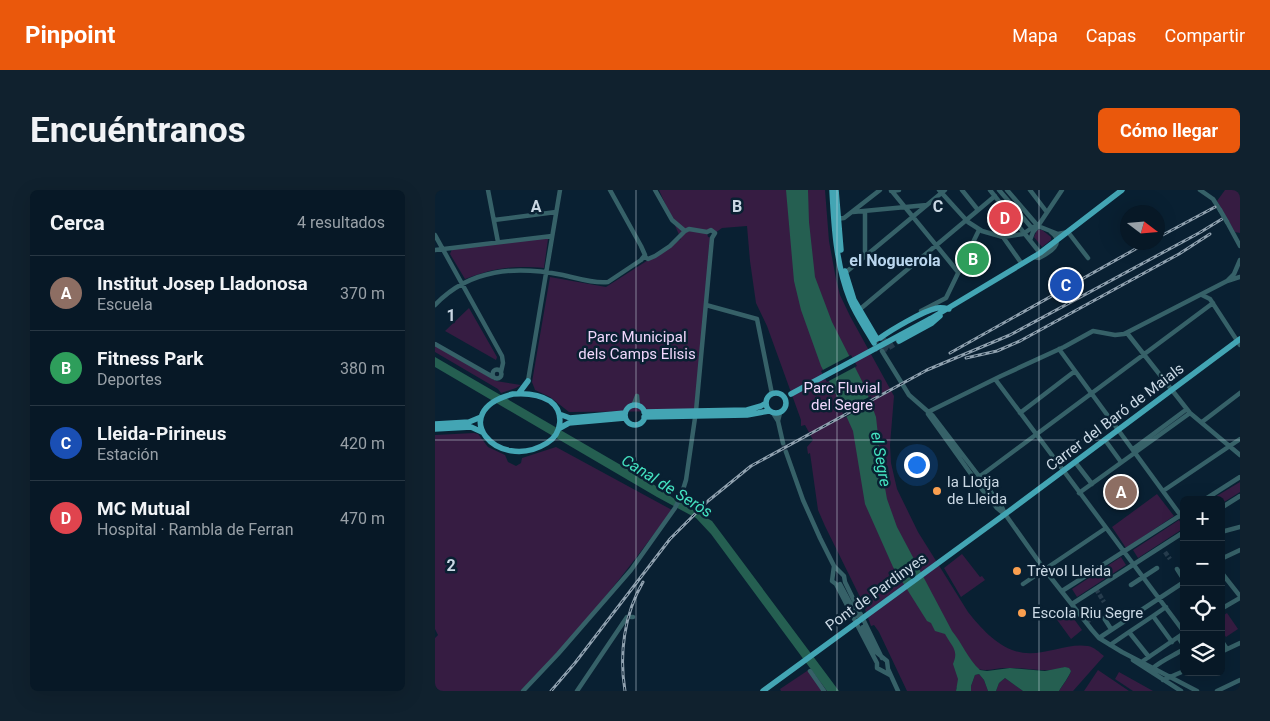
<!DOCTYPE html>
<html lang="es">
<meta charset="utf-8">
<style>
body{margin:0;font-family:Roboto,sans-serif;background:#10212e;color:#f1f3f6}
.controls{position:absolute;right:15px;bottom:15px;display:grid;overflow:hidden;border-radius:8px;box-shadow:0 5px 20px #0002}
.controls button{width:45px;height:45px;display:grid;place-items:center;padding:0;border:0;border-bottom:1px solid #283743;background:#071826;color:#f1f3f6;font:25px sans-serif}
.compass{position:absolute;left:685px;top:15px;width:45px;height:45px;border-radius:50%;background:#071826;box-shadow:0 5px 20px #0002;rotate:106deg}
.you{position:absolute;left:481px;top:274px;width:18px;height:18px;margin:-12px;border:4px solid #fff;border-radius:50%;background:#1a73e8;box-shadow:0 0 0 8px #1a73e833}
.badge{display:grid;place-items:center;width:32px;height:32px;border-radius:50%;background:#ea580c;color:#fff;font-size:16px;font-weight:700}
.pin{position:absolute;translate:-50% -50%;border:2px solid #fff;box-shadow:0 1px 5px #0006}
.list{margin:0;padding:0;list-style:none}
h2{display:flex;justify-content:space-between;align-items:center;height:65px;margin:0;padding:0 20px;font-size:21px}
h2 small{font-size:16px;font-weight:400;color:#98a0a7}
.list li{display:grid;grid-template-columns:32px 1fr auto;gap:15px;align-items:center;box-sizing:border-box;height:75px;padding:0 20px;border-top:1px solid #283743}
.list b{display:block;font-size:19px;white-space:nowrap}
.list p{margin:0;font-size:16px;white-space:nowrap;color:#98a0a7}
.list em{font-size:16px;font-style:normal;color:#98a0a7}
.icon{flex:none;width:28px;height:28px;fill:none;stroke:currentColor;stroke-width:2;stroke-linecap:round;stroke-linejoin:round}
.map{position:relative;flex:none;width:805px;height:501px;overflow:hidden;border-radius:8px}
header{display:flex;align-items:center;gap:30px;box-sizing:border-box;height:70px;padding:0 25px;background:#ea580c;color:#fff}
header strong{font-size:24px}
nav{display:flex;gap:28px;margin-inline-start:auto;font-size:18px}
.intro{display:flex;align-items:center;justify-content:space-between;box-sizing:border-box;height:120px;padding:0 30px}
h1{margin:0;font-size:35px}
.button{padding:12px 22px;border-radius:8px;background:#ea580c;color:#fff;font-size:18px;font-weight:700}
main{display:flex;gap:30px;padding:0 30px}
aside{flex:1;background:#071826;border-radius:8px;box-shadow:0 5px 20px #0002}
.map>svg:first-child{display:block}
.green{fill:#361c42}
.water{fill:#255f51}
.pier{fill:#092032}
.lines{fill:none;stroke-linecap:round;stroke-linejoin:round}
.minor-tunnel{stroke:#263c4d;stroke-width:4.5;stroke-dasharray:4.5 2;stroke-linecap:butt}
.major-tunnel{stroke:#263c4d;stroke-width:5.5;stroke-dasharray:5.5 3;stroke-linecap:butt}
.minor{stroke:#366168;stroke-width:4.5}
.major{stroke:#43a5b4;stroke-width:5.5}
.rail-casing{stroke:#90a1af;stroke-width:3}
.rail{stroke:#092032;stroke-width:1;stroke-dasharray:4;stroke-linecap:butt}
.minor-bridge{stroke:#366168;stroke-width:4.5}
.major-bridge{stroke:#43a5b4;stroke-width:5.5}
.grid{fill:none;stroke:#cad8e4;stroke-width:1;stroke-opacity:0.55}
.poi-dot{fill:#fa9f4f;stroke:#092032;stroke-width:2}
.labels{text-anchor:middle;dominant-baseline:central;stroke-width:5;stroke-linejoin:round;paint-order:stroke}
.park-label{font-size:15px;fill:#f0d7fc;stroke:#092032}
.street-label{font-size:15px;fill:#cad8e4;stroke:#092032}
.poi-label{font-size:15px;fill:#cad8e4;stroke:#092032;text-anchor:start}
.neighbourhood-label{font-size:16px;font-weight:bold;fill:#bad6ee;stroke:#092032}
.water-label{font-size:16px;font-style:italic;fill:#44e2c0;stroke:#092032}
.grid-label{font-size:16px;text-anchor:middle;font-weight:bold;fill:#cad8e4;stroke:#092032;stroke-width:5;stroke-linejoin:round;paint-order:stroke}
</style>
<header>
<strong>Pinpoint</strong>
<nav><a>Mapa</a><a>Capas</a><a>Compartir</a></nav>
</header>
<div class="intro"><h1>Encuéntranos</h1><a class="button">Cómo llegar</a></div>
<main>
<aside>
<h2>Cerca<small>4 resultados</small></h2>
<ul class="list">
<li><span class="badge" style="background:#8d6e63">A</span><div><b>Institut Josep Lladonosa</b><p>Escuela</p></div><em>370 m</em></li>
<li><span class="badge" style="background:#2e9e5b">B</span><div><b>Fitness Park</b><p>Deportes</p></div><em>380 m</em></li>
<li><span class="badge" style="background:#1a4fb4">C</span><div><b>Lleida-Pirineus</b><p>Estación</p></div><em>420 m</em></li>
<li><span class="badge" style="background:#e0444e">D</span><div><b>MC Mutual</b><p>Hospital · Rambla de Ferran</p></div><em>470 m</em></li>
</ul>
</aside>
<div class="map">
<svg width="805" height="501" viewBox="0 0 805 501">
<rect width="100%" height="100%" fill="#092032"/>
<!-- green -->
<path class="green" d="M224,0H390L394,51L401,89L405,105L415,126L459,206L455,255L456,273L462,299L483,342L533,422C545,437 561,455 580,461C605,469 630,452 653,456C659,457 664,462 669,466L638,501H624C627,496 635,486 636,481L630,477C610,484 591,477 570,478C561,478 552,482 543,479L521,498V501H472L444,442L439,435L436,436L427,411L424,410L425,407L390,336L383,320L375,263L373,264L372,257L378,250L370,235L366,236V230L332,136L321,113L315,71L312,36L287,38L280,43V42L272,43L273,47L277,48L261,221L134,222L115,207L100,200L97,192L115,87L171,97L246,49Z
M790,0H805V43L800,42L782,11Z
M602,40H607L616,47V50L607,57L599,47Z
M111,48L113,49L109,78C79,75 59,78 30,89L15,64L17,59Z
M34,118L62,167L61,170L10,141Z
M0,155L61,191L86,195L81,198L66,203L63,199L0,162Z
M39,243L43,244L53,257L70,265L73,272L81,276L86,273L87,268L121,257L237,320C190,383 142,446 85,501H0V448L3,445L0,439V245Z
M805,292V302L786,314V310H775Z
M722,304L739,326L691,358L677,337Z
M744,330L749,338L703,368L698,360Z
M527,364L545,387L547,386L550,390L526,407L509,378Z
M686,367L691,375L642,407L637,399Z
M631,418L647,440L636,449L620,427Z
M792,423L803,439L791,447L786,440V427Z
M375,479L392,501H346L345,499Z
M663,480L694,501H649Z
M684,482L718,501H698L680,489Z
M544,484L549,490L553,501H536V496L540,485Z
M570,488L588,501H561L564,493Z"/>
<!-- water -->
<path class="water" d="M351,0H373L374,32L380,87L397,132L429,195L441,227L447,281L452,309L462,337L517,441C527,453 533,469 545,480L552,481L575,478L610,481L630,477L634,478L636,481C635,485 627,496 624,501H588L570,488L564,493L561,501H553L549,490L544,484L540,485L536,496V501H521L523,489L518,474C524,460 517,457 510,444L500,441L496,433L492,431L458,377L430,314L418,241L404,210L386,176L366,120L359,91Z
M0,167L215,292L241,310L277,331L404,501H392L276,344L261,328L222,307L0,177Z"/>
<!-- pier -->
<path class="pier" d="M416,165L422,176L392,192L386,181Z
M436,206L438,212L409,228L407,221Z"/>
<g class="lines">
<!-- minor-tunnel -->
<path class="minor-tunnel" d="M348,253L351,262
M730,362L735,369
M661,399L669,412
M651,433L663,423"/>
<!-- major-tunnel -->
<path class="major-tunnel" d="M450,159L452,155L450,151L447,148L442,149L439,155C444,166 456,156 464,151"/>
<!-- minor -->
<path class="minor" d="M53,0L63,52
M220,0L237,30L250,41
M456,0L523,82
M504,0L533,32L547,41L568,47L588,44L598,37L603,36L623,44L633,42L653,68
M527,0L543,20
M555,0L605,63L611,64
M564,0L596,37
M572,0L603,36
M595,0L611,21
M765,0L778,9L785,20
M456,1L464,0
M430,21V66
M418,22L492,15
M401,29L409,28L445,0
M59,30L121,22
M792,32L805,56
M0,45L67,166L68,173L66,182
M568,47L587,74
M595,50L598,42L603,36L627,0
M0,60L117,46
M599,67L604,68C614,63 631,53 616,42
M410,83L510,0
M793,90L799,84L805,70
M767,105L775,109L805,155
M0,115C35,78 81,76 128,85C142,88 159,94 173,92L206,70L210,65L206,56L175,0
M271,115L322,129L337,204
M424,120L560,6
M486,121L511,108L544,40
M692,143L755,223L805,265
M0,154L58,187
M624,159L749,330
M447,161L474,205L498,226L566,315L570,324L609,379L657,440L664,448L687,462L762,501
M57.5 184a4.5 4.5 0 1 1 9 0a4.5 4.5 0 1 1-9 0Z
M560,189L749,442
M93,191L125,0
M202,206L203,216
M198,216L202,206
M493,222L566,186L629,157L658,141L680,145L689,144L792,91L805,87
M338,223L343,231L348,253
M585,223L640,181
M493,224L546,298L562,318L568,323
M343,231L345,223
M767,232L805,203
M670,250L686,272
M698,259L752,219
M351,262L368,310L385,348L399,376L409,386L410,392L447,468
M640,272L657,294
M544,287L778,113
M728,301L805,249
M644,303L755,223
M769,310L805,287
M786,318L805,306
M786,342L805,337
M786,369L805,360
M399,376L397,391L401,394L442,473V478L455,485
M742,379L749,390
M786,382L805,406
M405,394L422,426
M588,394L671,338
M696,395L722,378
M627,401L749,323
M637,414L749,342
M786,419L805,408
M718,426L731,417
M196,427H198
M669,428L676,439
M428,437L441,462L452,471L453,479L463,501
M743,447L749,456
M664,448L749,392
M786,450L792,459
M675,455L694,442
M786,462L805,453
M714,467L694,442L718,426L737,452
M698,470L746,501
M705,473L749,443
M718,478C727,470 738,466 749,459
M375,481L389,501
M728,490L749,481
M88,501L123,464L196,380L240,318L246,306L251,290L261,221L277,48L280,43L276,40L272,42L254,39L250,41L235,56L220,66L213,69L209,66
M142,501L192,427
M782,501L805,490"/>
<!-- major -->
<path class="major" d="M397,0C399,37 401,75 415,110C421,125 431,139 439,153
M401,0L406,60
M410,81L419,110L442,149
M495,129L605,63L687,0
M445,148C456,140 488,121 502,118C506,117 510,118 514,119
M464,151L497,133L505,126
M331 213a10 10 0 1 1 20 0a10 10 0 1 1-20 0Z
M84,203L93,191
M78,204C90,203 104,204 115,211C130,222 127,244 112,253C62,284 10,221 78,204Z
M190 225a10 10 0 1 1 20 0a10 10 0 1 1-20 0Z
M209,222L312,220L326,216L331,213
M124,224L135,228L190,223
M209,227L312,225L334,221
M0,234L34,232L46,227
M125,238L134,233L190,228
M0,239L36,237L47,242
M328,501L577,319L805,149"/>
<!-- rail casing -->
<g class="rail-casing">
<path id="rail" d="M722,48L780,17
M515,163L713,52
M531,168L562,161L585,151L744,64L775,44
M116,501L140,473L235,349L273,311L316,276L492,180L575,145L764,43L787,29
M190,501C184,465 189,424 208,392"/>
</g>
<!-- rail -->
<use href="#rail" class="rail"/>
<!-- minor-bridge -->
<path class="minor-bridge" d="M785,20L792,32"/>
<!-- major-bridge -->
<path class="major-bridge" d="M356,204L495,129"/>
</g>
<!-- grid -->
<path class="grid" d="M201,0V501M402,0V501M604,0V501M0,250H805"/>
<!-- markers -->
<g class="poi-dot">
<circle cx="502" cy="301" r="5"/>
<circle cx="582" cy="381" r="5"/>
<circle cx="587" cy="423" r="5"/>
</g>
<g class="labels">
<!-- park labels -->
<g class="park-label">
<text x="202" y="147">Parc Municipal<tspan x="202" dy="17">dels Camps Elisis</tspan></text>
<text x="407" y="198">Parc Fluvial<tspan x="407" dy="17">del Segre</tspan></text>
</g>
<!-- street labels -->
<g class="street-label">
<text transform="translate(680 227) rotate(-37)">Carrer del Baró de Maials</text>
<text transform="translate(441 402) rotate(-36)">Pont de Pardinyes</text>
</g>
<!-- poi labels -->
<g class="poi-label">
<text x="512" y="292">la Llotja<tspan x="512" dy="17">de Lleida</tspan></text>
<text x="592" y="381">Trèvol Lleida</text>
<text x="597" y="423">Escola Riu Segre</text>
</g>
<!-- neighbourhood labels -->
<g class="neighbourhood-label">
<text x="460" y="70">el Noguerola</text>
</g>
<!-- water labels -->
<g class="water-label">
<text transform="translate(446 269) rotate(80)">el Segre</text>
<text transform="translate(232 296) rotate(32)">Canal de Seròs</text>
</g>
</g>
<g class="grid-label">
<text x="101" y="22">A</text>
<text x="302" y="22">B</text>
<text x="503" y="22">C</text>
<text x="16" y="131">1</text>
<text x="16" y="381">2</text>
</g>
</svg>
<div class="controls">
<button>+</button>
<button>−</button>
<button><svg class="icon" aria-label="locate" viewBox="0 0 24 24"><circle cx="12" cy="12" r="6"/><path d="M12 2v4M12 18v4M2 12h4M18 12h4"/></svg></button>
<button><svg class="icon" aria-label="layers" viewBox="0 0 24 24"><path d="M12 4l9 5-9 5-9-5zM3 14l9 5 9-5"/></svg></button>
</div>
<svg class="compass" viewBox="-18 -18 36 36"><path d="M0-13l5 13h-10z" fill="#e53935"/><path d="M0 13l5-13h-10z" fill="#98a0a7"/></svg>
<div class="you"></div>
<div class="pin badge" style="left:686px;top:302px;background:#8d6e63">A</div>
<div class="pin badge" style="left:538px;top:69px;background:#2e9e5b">B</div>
<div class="pin badge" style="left:631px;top:95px;background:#1a4fb4">C</div>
<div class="pin badge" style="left:570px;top:28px;background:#e0444e">D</div>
</div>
</main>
